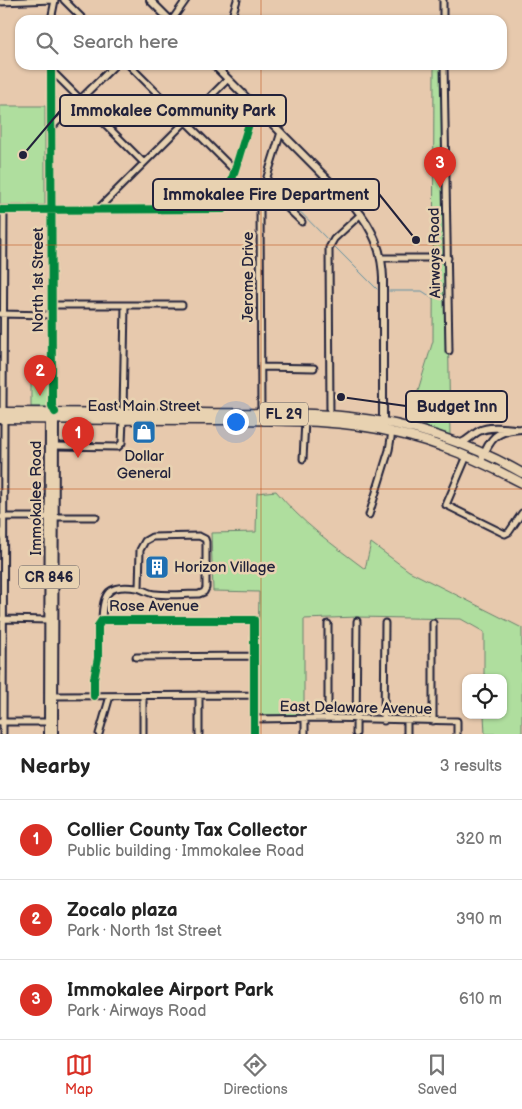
<!DOCTYPE html>
<meta charset="utf-8">
<style>
body{margin:0;font-family:"Balsamiq Sans",sans-serif;background:#f2f2f2;color:#222}
.controls{position:absolute;right:15px;bottom:15px;display:grid;overflow:hidden;border-radius:10px;box-shadow:0 1px 4px #0004}
.controls button{width:45px;height:45px;display:grid;place-items:center;padding:0;border:0;border-bottom:1px solid #e0e0e0;background:#fff;color:#222;font:25px sans-serif}
.you{position:absolute;left:235px;top:421px;width:18px;height:18px;margin:-12px;border:4px solid #fff;border-radius:50%;background:#1a73e8;box-shadow:0 0 0 8px #1a73e833}
.badge{display:grid;place-items:center;width:32px;height:32px;border-radius:50%;background:#d93025;color:#fff;font-size:16px;font-weight:700}
.pin{position:absolute;translate:-50% -41px;filter:drop-shadow(0 1px 2px #0008)}
.pin::after{content:'';position:absolute;top:26px;width:18px;height:15px;background:inherit;clip-path:polygon(0 0,100% 0,50% 100%)}
.list{margin:0;padding:0;list-style:none}
h2{display:flex;justify-content:space-between;align-items:center;height:65px;margin:0;padding:0 20px;font-size:21px}
h2 small{font-size:16px;font-weight:400;color:#767676}
.list li{display:grid;grid-template-columns:32px 1fr auto;gap:15px;align-items:center;box-sizing:border-box;height:80px;padding:0 20px;border-top:1px solid #e0e0e0}
.list b{display:block;font-size:19px;white-space:nowrap}
.list p{margin:0;font-size:16px;white-space:nowrap;color:#767676}
.list em{font-size:16px;font-style:normal;color:#767676}
.icon{flex:none;width:28px;height:28px;fill:none;stroke:currentColor;stroke-width:2;stroke-linecap:round;stroke-linejoin:round}
.map{position:relative;flex:none;width:522px;height:734px;overflow:hidden}
.search{position:absolute;background:#fff;box-shadow:0 1px 4px #0004;left:15px;right:15px;top:15px;height:55px;display:flex;align-items:center;gap:12px;box-sizing:border-box;padding:0 18px;border-radius:15px;color:#767676;font-size:19px}
.sheet{height:305px;background:#fff}
nav{display:flex;justify-content:space-around;align-items:center;box-sizing:border-box;height:70px;border-top:1px solid #e0e0e0;background:#fff;font-size:14px;color:#767676}
nav a{display:grid;justify-items:center;gap:2px}
nav .on{color:#d93025}
.map>svg:first-child{display:block}
.green{fill:#afde9e;stroke:#68806c}
.lines{fill:none;stroke-linecap:round;stroke-linejoin:round}
.stream{stroke:#5f8fa1;stroke-width:1}
.minor-casing{stroke:#22223b;stroke-width:9}
.major-casing{stroke:#22223b;stroke-width:10}
.highway-casing{stroke:#22223b;stroke-width:11}
.minor{stroke:#e8d2b1;stroke-width:5}
.major{stroke:#e8d2b1;stroke-width:6}
.highway{stroke:#e8d2b1;stroke-width:8}
.cycleway-casing{stroke:#e8d2b1;stroke-width:11}
.cycleway{stroke:#00873e;stroke-width:8}
.grid{fill:none;stroke:#c04e15;stroke-width:1;stroke-opacity:0.55}
.labels{text-anchor:middle;dominant-baseline:central;stroke-width:5;stroke-linejoin:round;paint-order:stroke}
.shield{fill:#e8d2b1;stroke:#5d575e;stroke-width:1}
.shield-label{font-size:14px;font-weight:bold;fill:#22223b}
.street-label{font-size:15px;fill:#22223b;stroke:#e8d2b1}
.poi-label{font-size:15px;fill:#22223b;stroke:#e8d2b1}
.leader{fill:none;stroke:#22223b;stroke-width:2}
.callout-dot{fill:#22223b;stroke:#e8d2b1;stroke-width:2}
.callout{fill:#e8d2b1;stroke:#22223b;stroke-width:2}
.callout-label{font-size:16px;text-anchor:middle;font-weight:bold;fill:#22223b}
</style>
<div class="map">
<svg width="522" height="734" viewBox="0 0 522 734">
<rect width="100%" height="100%" fill="#e7c9ad"/>
<filter id="ink" filterUnits="userSpaceOnUse"><feTurbulence type="fractalNoise" baseFrequency=".02" numOctaves="2"/><feDisplacementMap in="SourceGraphic" scale="10" xChannelSelector="R" yChannelSelector="G"/><feConvolveMatrix kernelMatrix="1 2 1 2 8 2 1 2 1" color-interpolation-filters="sRGB"/></filter>
<g filter="url(#ink)">
<!-- green -->
<path class="green" d="M434,65H444L450,435L408,423L433,341Z
M0,106H45V205H0Z
M49,372L48,407H31V373Z
M276,491C301,522 333,545 365,569L371,543L409,571L522,628V734H485L484,715H503V678H484V632L461,619L357,617L304,619V716L259,715L257,712L259,592L213,591L211,533L256,532L257,493Z"/>
<g class="lines">
<!-- stream -->
<path class="stream" d="M269,180L328,240
M334,246L377,289
M389,291H422L433,298"/>
<!-- minor casing -->
<g class="minor-casing">
<path id="minor" d="M64,0L84,20
M443,0V20
M0,2L53,0
M51,20L55,0
M172,20L186,0
M231,20L237,0
M51,65L52,398V406L55,412
M129,65L231,167L235,169
M444,65L449,351
M51,70L144,163
M51,128L115,65
M264,186L302,222
M0,210L223,209L251,117L256,107
M97,210L228,79
M382,258H448
M52,305H182
M0,314L51,315
M261,367L314,368
M3,412L4,210
M123,413L125,305
M261,414L260,205L262,193L281,132
M330,415L329,248L334,239L361,214
M55,446L118,447L122,443L123,420
M467,456L446,505L505,534L509,532L522,513
M303,459L305,421
M369,515L389,450L392,432
M2,517H49
M54,517H96
M2,619L49,620
M102,620C103,592 108,584 137,588C143,589 148,594 155,594C170,596 184,594 199,594L204,592L206,588V542L205,539L199,536L152,537L145,541L140,550L139,588
M433,623V721
M136,657L254,656
M54,696L254,695
M94,696V679L98,658V626L102,620H254V734
M328,718V624
M254,719L328,718L457,721V734
M384,721L385,623
M0,722H48
M3,734L4,419
M99,734L110,696
M143,734V696
M199,734V695
M305,734V719
M356,734L357,621
M407,734V721"/>
</g>
<!-- major casing -->
<g class="major-casing">
<path id="major" d="M150,0L170,20
M214,65L355,207C373,229 382,250 383,278V422
M459,444C470,440 470,436 479,431C489,426 504,428 515,429
M481,461C490,438 496,430 522,429
M48,734L49,415
M54,734L55,416"/>
</g>
<!-- highway casing -->
<g class="highway-casing">
<path id="highway" d="M0,412C67,412 134,413 201,413C251,414 301,411 350,417C409,423 470,443 522,473
M0,419C74,420 149,420 223,420C280,421 337,419 392,432C439,442 480,461 522,483"/>
</g>
<!-- minor -->
<use href="#minor" class="minor"/>
<!-- major -->
<use href="#major" class="major"/>
<!-- highway -->
<use href="#highway" class="highway"/>
<!-- cycleway casing -->
<g class="cycleway-casing">
<path id="cycleway" d="M51,65L52,398V406L55,412
M0,210L223,209L251,117L256,107
M94,696V679L98,658V626L102,620H254V734"/>
</g>
<!-- cycleway -->
<use href="#cycleway" class="cycleway"/>
</g>
</g>
<!-- grid -->
<path class="grid" d="M261,0V20M261,65V734M0,245H522M0,489H522"/>
<!-- icons -->
<defs>
<g id="shop-square" transform="scale(1.25)"><rect x="-9" y="-9" width="18" height="18" rx="4" fill="#1f6fb2" stroke="#e8d2b1"/><path d="M-5-2.5h2.3a2.7 3.5 0 0 1 5.4 0H5L5.5 6h-11ZM-1.5-2.5h3a1.5 2.3 0 0 0-3 0Z" fill="#fff"/></g>
<g id="building-square" transform="scale(1.25)"><rect x="-9" y="-9" width="18" height="18" rx="4" fill="#1f6fb2" stroke="#e8d2b1"/><path d="M-4-6H4V6H1V3H-1V6H-4ZM-2.5-4.3h1.7v1.8h-1.7ZM.8-4.3h1.7v1.8H.8ZM-2.5-1h1.7V.8h-1.7ZM.8-1h1.7V.8H.8Z" fill="#fff"/></g>
</defs>
<g fill-rule="evenodd">
<use href="#shop-square" x="144" y="432"/>
<use href="#building-square" x="157" y="567"/>
</g>
<g class="labels">
<!-- shield labels -->
<g class="shield">
<rect x="260" y="402.5" width="48" height="23" rx="4"/>
<rect x="19" y="565.5" width="60" height="23" rx="4"/>
</g>
<g class="shield-label">
<text x="284" y="414">FL 29</text>
<text x="49" y="577">CR 846</text>
</g>
<!-- street labels -->
<g class="street-label">
<text transform="translate(435 253) rotate(-91)">Airways Road</text>
<text transform="translate(248 277) rotate(-90)">Jerome Drive</text>
<text transform="translate(38 280) rotate(-90)">North 1st Street</text>
<text x="144" y="406">East Main Street</text>
<text transform="translate(36 498) rotate(-90)">Immokalee Road</text>
<text x="154" y="606">Rose Avenue</text>
<text transform="translate(356 708) rotate(1)">East Delaware Avenue</text>
</g>
<!-- poi labels -->
<g class="poi-label">
<text x="144" y="456">Dollar<tspan x="144" dy="17">General</tspan></text>
<text x="174" y="567" text-anchor="start">Horizon Village</text>
</g>
</g>
<!-- callouts -->
<path class="leader" d="M23 155L60 111M416 240L379 194M341 397L406 406"/>
<g class="callout-dot">
<circle cx="23" cy="155" r="5"/>
<circle cx="416" cy="240" r="5"/>
<circle cx="341" cy="397" r="5"/>
</g>
<g class="callout">
<rect x="60" y="95" width="226" height="31" rx="5"/>
<rect x="153" y="179" width="226" height="31" rx="5"/>
<rect x="406" y="391" width="101" height="31" rx="5"/>
</g>
<g class="callout-label">
<text x="173" y="116">Immokalee Community Park</text>
<text x="266" y="200">Immokalee Fire Department</text>
<text x="457" y="412">Budget Inn</text>
</g>
</svg>
<div class="controls">
<button><svg class="icon" aria-label="locate" viewBox="0 0 24 24"><circle cx="12" cy="12" r="6"/><path d="M12 2v4M12 18v4M2 12h4M18 12h4"/></svg></button>
</div>
<div class="you"></div>
<div class="pin badge" style="left:78px;top:458px">1</div>
<div class="pin badge" style="left:40px;top:396px">2</div>
<div class="pin badge" style="left:440px;top:188px">3</div>
<div class="search"><svg class="icon" aria-label="search" viewBox="0 0 24 24"><circle cx="10" cy="10" r="6"/><path d="M15 15l6 6"/></svg>Search here</div>
</div>
<section class="sheet">
<h2>Nearby<small>3 results</small></h2>
<ul class="list">
<li><span class="badge">1</span><div><b>Collier County Tax Collector</b><p>Public building · Immokalee Road</p></div><em>320 m</em></li>
<li><span class="badge">2</span><div><b>Zocalo plaza</b><p>Park · North 1st Street</p></div><em>390 m</em></li>
<li><span class="badge">3</span><div><b>Immokalee Airport Park</b><p>Park · Airways Road</p></div><em>610 m</em></li>
</ul>
</section>
<nav>
<a class="on"><svg class="icon" aria-label="map" viewBox="0 0 24 24"><path d="M3 6l6-2 6 2 6-2v14l-6 2-6-2-6 2zM9 4v14M15 6v14"/></svg>Map</a>
<a><svg class="icon" aria-label="directions" viewBox="0 0 24 24"><path d="M12 3l9 9-9 9-9-9zM9 14v-3h6M13 9l2 2-2 2"/></svg>Directions</a>
<a><svg class="icon" aria-label="saved" viewBox="0 0 24 24"><path d="M7 4h10v16l-5-4-5 4z"/></svg>Saved</a>
</nav>
